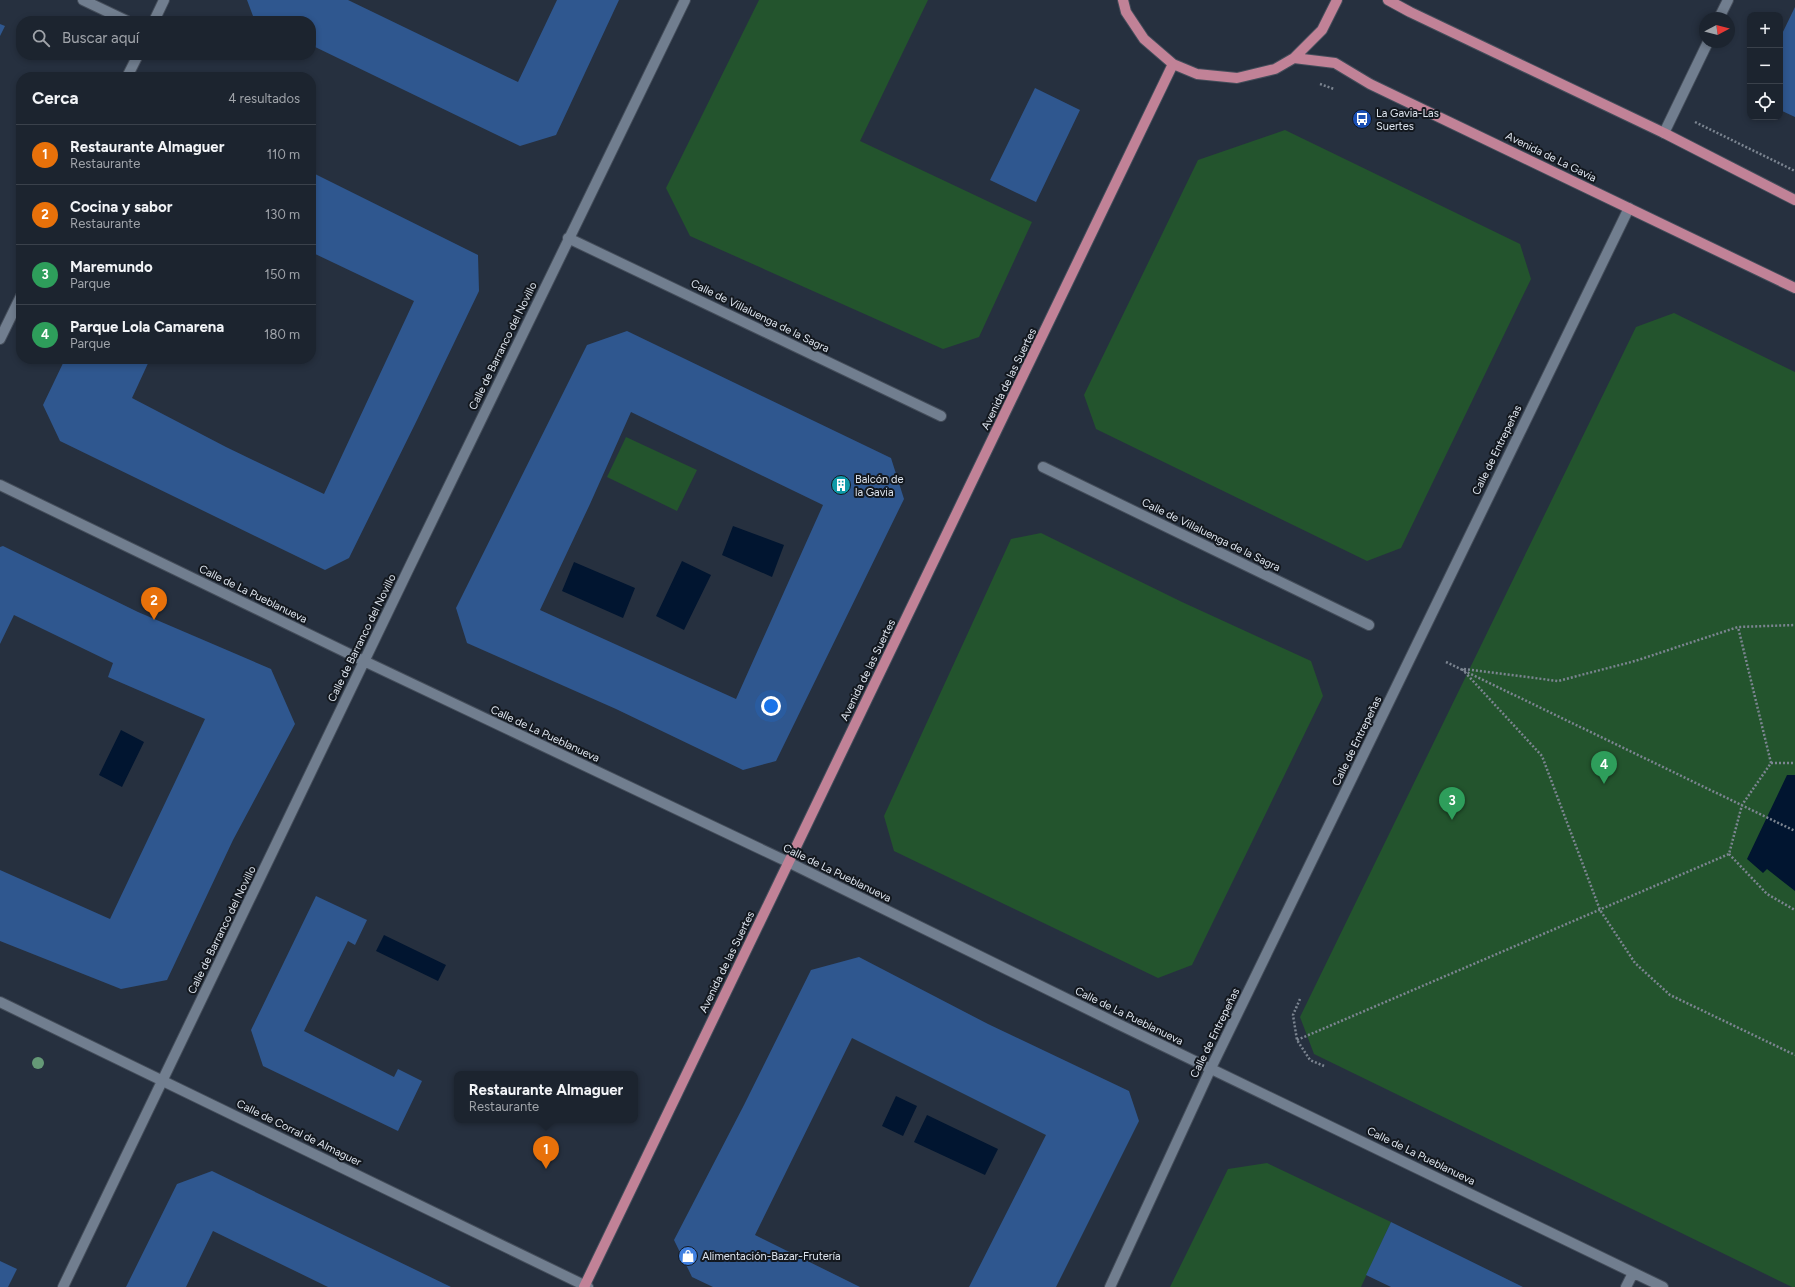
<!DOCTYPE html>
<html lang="es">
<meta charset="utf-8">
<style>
body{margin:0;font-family:Figtree,sans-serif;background:#29303b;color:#f1f3f6}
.controls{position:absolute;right:12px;top:12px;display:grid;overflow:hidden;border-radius:8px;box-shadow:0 2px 6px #0003}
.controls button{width:36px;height:36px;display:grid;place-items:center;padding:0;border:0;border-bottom:1px solid #3a414b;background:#1c242f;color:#f1f3f6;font:20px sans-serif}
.compass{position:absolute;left:1699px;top:12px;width:36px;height:36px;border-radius:50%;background:#1c242f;box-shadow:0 2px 6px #0003;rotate:83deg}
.you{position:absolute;left:771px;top:706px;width:14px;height:14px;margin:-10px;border:3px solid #fff;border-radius:50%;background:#1a73e8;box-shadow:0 0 0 6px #1a73e833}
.badge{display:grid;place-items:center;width:26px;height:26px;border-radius:50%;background:#fe9c58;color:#fff;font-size:13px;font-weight:700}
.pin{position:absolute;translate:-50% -33px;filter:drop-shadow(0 1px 2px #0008)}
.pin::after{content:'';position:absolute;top:21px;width:14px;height:12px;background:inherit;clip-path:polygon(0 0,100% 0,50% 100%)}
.popup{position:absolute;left:454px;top:1071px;width:184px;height:52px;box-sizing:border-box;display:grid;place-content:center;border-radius:8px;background:#1c242f;filter:drop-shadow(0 1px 3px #0005);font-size:13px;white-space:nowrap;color:#a0a4aa}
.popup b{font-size:15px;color:#f1f3f6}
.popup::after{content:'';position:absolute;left:50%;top:100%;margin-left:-8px;border:8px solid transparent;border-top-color:#1c242f}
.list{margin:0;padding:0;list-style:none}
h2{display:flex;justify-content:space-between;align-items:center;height:52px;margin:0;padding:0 16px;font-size:17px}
h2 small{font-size:13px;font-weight:400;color:#a0a4aa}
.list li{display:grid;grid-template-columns:26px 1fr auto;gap:12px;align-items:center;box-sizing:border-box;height:60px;padding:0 16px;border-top:1px solid #3a414b}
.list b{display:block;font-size:15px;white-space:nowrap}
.list p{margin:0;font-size:13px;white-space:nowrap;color:#a0a4aa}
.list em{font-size:13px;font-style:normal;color:#a0a4aa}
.icon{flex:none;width:22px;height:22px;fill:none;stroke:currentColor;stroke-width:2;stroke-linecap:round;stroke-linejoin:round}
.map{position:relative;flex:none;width:1795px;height:1287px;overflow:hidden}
.search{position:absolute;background:#1c242f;box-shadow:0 2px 6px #0003;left:16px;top:16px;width:300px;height:44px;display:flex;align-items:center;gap:10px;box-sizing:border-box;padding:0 14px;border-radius:16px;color:#a0a4aa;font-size:15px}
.panel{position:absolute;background:#1c242f;box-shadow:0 2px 6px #0003;left:16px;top:72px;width:300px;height:292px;border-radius:16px}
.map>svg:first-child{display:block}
.green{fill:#23542d}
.water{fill:#011530}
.building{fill:#2f578f;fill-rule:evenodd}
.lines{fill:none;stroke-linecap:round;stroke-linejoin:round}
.minor-casing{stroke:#444d5a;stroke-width:12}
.major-casing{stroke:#444d5a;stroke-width:12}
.path{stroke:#7c8591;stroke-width:2.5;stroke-dasharray:2 2;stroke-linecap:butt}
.minor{stroke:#717e8f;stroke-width:10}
.major{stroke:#c18297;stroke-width:10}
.tree{fill:#659977}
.labels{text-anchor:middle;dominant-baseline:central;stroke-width:4;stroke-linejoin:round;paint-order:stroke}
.poi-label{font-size:11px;fill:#dee5ef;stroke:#13181f;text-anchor:start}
.street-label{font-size:11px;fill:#dee5ef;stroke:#13181f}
</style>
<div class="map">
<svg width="1795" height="1287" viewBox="0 0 1795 1287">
<rect width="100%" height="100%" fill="#26303f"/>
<!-- green -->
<path class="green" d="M759,0H928L860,141L1032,222L979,337L943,349L690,236L666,188Z
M1285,130L1520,244L1531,279L1401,548L1367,561L1096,429L1084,395L1198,160Z
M1674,313L1795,372V1287H1792L1314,1054L1300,1017L1636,327Z
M626,437L697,470L677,511L607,477Z
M1041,533L1182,602L1311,661L1323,696L1192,965L1158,978L894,851L884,816L1011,539Z
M1267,1163L1391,1222L1361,1287H1170L1228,1169Z"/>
<!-- water -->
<path class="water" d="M733,526L784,545L772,577L722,555Z
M682,561L711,575L684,630L656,616Z
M574,562L635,588L623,618L562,591Z
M121,730L144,742L122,787L99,775Z
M1787,775H1795V891L1767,869L1763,873L1747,859Z
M384,935L446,965L438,981L376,951Z
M896,1096L917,1106L903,1136L882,1126Z
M927,1115L998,1149L985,1175L914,1142Z"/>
<!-- building -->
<path class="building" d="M247,0H348L518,82L557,0H619L556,135L520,146L311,45V21H262L253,16Z
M1795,7V117L1780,110V38Z
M0,24L5,26L0,36Z
M1035,88L1080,110L1036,202L990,180Z
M311,172L478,255L479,291L417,420L349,558L325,570L60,441L43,405L65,359H150L132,398L226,447L324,494L414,301L311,252Z
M627,331L891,458L904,499L776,761L743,770L616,709L467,643L456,608L587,345ZM631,412L823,505L736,699L540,610L590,504Z
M3,546L138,612L271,669L295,724L233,840L167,980L121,989L0,941V870L110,919L205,719L108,677L113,663L14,615L0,644V547Z
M316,896L367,920L355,945L348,941L304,1031L394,1077L398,1069L422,1081L398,1131L263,1066L251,1030Z
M859,957L988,1024L1129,1091L1139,1121L1056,1287H969L1046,1135L852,1038L755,1235L860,1287H713L692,1277L674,1240L744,1105L811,970Z
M212,1171L451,1287H328L213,1231L186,1287H126L177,1184Z
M1391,1222L1523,1287H1391L1366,1275Z
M0,1261L17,1269L8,1287H0Z"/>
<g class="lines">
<!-- minor casing -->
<g class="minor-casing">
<path id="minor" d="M83,0L127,21
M1719,18L1728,0
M154,21L164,0
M127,77L138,55
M1664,133L1708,42
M568,238L941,416
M0,339L21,296
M1043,467L1369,625
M0,485L364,661L788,862L1116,1023L1663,1287
M0,1002L588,1287
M63,1287L410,566L685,0
M1110,1287L1211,1068L1629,208
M1626,1287L1633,1273"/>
</g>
<!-- major casing -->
<g class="major-casing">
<path id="major" d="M1123,0L1126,12L1144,39L1173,64L1197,74L1237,78L1275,69L1294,58L1322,30L1337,0
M1388,0L1410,12L1664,133L1795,200
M1294,58L1335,63L1370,84L1795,288
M584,1287L1173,64"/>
</g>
<!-- path -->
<path class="path" d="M1320,84L1334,89
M1695,122L1795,171
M1446,662L1795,831
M1462,669L1542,756L1600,910L1635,963L1670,995L1795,1055
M1464,669L1558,681L1635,661L1738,627L1795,625
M1771,763H1795
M1729,854L1767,894L1795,910
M1300,999L1293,1015L1297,1040L1310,1060L1324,1066
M1297,1040L1729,854L1742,805L1771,763L1738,627"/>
<!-- minor -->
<use href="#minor" class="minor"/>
<!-- major -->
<use href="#major" class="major"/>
</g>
<!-- trees -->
<circle class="tree" cx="38" cy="1063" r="6"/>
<!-- icons -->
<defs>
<g id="bus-disc" transform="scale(1)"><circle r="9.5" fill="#1a4fb4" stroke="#13181f"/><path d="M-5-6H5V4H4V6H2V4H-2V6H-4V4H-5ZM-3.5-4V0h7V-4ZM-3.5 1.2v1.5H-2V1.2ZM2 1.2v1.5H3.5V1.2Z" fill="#fff"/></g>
<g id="building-disc" transform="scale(1)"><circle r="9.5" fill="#0f9aa8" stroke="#13181f"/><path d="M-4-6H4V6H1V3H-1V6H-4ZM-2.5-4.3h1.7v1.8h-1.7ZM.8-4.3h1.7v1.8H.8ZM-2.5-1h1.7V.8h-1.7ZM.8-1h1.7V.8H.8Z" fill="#fff"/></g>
<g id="shop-disc" transform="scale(1)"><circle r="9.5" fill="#3f7fe0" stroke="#13181f"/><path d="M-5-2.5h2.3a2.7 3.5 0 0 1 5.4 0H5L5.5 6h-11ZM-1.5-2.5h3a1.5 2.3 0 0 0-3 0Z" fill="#fff"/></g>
</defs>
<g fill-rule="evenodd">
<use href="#bus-disc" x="1362" y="119"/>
<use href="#building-disc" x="841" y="485"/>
<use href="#shop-disc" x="688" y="1256"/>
</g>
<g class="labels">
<!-- poi labels -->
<g class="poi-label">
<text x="1376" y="113">La Gavia-Las<tspan x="1376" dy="13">Suertes</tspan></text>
<text x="855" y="479">Balcón de<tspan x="855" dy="13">la Gavia</tspan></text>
<text x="702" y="1256">Alimentación-Bazar-Frutería</text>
</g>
<!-- street labels -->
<g class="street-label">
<text transform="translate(1551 157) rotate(26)">Avenida de La Gavia</text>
<text transform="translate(760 316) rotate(26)">Calle de Villaluenga de la Sagra</text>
<text transform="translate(503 346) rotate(-64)">Calle de Barranco del Novillo</text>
<text transform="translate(1009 379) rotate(-64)">Avenida de las Suertes</text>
<text transform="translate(1497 450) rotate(-64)">Calle de Entrepeñas</text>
<text transform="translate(1211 535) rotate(26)">Calle de Villaluenga de la Sagra</text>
<text transform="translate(253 594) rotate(26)">Calle de La Pueblanueva</text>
<text transform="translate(362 638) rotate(-64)">Calle de Barranco del Novillo</text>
<text transform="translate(868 670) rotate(-64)">Avenida de las Suertes</text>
<text transform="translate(545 734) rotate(25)">Calle de La Pueblanueva</text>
<text transform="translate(1357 741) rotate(-64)">Calle de Entrepeñas</text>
<text transform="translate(837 873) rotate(26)">Calle de La Pueblanueva</text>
<text transform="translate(222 930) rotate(-64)">Calle de Barranco del Novillo</text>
<text transform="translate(727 962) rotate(-64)">Avenida de las Suertes</text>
<text transform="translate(1129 1016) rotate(26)">Calle de La Pueblanueva</text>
<text transform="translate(1215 1033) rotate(-64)">Calle de Entrepeñas</text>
<text transform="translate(299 1133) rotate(26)">Calle de Corral de Almaguer</text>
<text transform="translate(1421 1156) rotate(26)">Calle de La Pueblanueva</text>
</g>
</g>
</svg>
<div class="controls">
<button>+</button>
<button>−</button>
<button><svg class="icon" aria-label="locate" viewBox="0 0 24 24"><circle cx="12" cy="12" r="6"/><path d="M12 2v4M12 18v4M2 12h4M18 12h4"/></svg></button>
</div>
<svg class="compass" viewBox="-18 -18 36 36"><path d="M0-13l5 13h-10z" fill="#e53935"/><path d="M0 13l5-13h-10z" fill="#a0a4aa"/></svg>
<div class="you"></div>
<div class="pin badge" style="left:546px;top:1169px;background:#e8710a">1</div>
<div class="popup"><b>Restaurante Almaguer</b>Restaurante</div>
<div class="pin badge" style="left:154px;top:620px;background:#e8710a">2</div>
<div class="pin badge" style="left:1452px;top:820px;background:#2e9e5b">3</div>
<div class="pin badge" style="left:1604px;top:784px;background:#2e9e5b">4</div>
<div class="search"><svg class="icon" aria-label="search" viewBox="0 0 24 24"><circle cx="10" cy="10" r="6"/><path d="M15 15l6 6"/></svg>Buscar aquí</div>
<section class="panel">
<h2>Cerca<small>4 resultados</small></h2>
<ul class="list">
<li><span class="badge" style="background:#e8710a">1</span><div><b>Restaurante Almaguer</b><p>Restaurante</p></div><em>110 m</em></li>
<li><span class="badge" style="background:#e8710a">2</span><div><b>Cocina y sabor</b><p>Restaurante</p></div><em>130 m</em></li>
<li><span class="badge" style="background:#2e9e5b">3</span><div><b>Maremundo</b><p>Parque</p></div><em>150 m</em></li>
<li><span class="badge" style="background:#2e9e5b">4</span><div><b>Parque Lola Camarena</b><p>Parque</p></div><em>180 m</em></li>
</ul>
</section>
</div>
